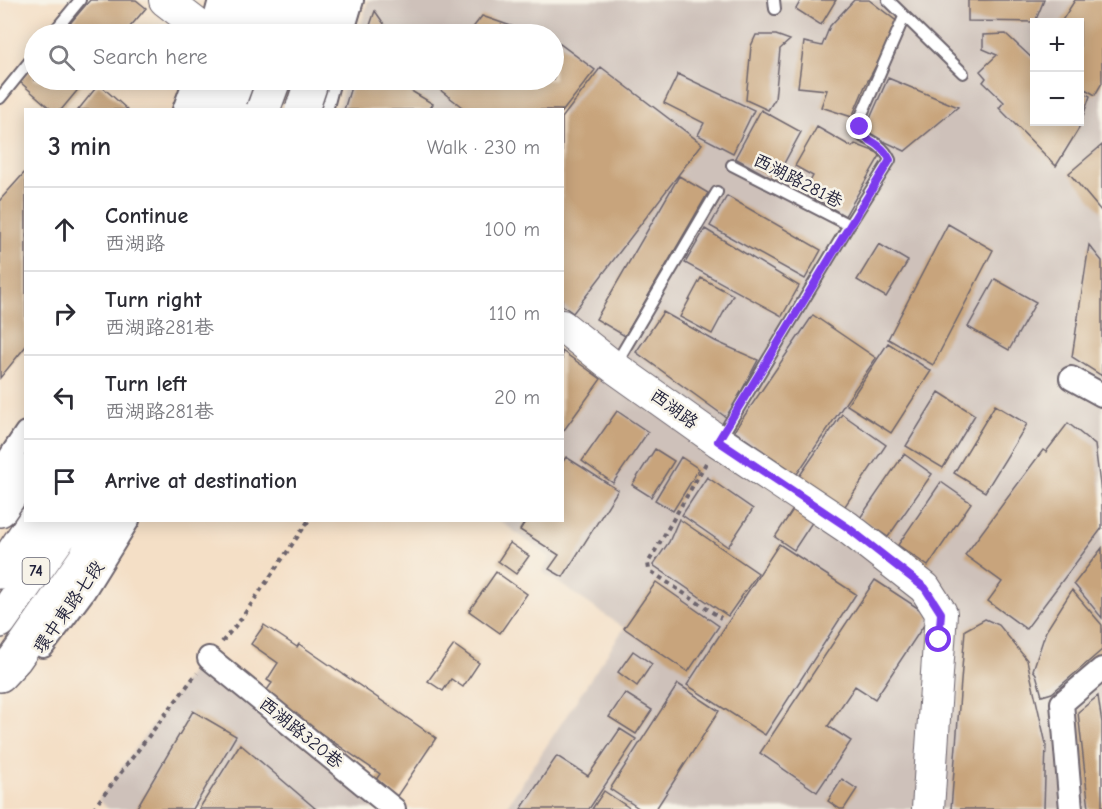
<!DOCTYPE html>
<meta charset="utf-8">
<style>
body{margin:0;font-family:"Comic Neue","LXGW WenKai TC",sans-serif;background:#f7f7f7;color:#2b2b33}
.controls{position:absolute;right:18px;top:18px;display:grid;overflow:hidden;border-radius:0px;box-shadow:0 3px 15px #0003}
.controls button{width:54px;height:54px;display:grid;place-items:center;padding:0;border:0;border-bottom:2px solid #e1e1e2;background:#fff;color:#2b2b33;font:30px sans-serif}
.stop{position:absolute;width:18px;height:18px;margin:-14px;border:4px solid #7c3aed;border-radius:50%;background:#fff}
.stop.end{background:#7c3aed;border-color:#fff;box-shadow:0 2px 6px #0008}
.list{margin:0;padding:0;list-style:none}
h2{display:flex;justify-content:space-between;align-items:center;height:78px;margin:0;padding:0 24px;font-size:26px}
h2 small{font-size:20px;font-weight:400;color:#7c7c81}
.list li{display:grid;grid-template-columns:39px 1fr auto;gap:18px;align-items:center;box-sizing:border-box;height:84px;padding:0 24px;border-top:2px solid #e1e1e2}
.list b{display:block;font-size:22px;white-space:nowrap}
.list p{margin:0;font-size:20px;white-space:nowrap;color:#7c7c81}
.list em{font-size:20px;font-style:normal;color:#7c7c81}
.icon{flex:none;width:33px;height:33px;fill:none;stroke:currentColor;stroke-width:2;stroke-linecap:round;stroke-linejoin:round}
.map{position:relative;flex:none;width:1102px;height:809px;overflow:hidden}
.search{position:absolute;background:#fff;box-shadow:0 3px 15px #0003;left:24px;top:24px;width:540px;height:66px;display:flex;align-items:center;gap:15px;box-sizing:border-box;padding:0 21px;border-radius:33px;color:#7c7c81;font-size:22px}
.panel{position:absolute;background:#fff;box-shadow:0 3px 15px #0003;left:24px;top:108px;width:540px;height:414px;border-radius:0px}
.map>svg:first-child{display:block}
.industrial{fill:#cec1ba;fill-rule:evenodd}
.building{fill:#c8a47b}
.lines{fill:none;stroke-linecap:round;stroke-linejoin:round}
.lane-casing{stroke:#6c646c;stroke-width:14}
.street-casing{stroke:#6c646c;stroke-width:26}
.secondary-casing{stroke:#6c646c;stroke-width:34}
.highway-casing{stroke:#6c646c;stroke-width:36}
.path{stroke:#6c646c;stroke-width:4;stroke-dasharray:4.5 4.5;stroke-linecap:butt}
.lane{stroke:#fff;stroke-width:10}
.street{stroke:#fff;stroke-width:22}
.secondary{stroke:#fff;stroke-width:32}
.highway{stroke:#fff;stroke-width:33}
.highway-bridge-casing{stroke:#6c646c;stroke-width:36;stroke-linecap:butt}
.highway-bridge{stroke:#fff;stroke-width:33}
.route{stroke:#7c3aed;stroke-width:8}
.labels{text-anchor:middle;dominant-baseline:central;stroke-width:5;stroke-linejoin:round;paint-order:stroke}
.shield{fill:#f7f3e8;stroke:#62616f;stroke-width:1.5}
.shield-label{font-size:16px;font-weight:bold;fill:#22223b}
.street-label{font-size:18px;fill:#22223b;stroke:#f7f3e8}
</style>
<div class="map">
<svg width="1102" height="809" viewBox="0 0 1102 809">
<rect width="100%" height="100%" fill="#f7f3e8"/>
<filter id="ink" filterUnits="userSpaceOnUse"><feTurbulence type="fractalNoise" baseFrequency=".0167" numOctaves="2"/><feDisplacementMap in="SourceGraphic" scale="12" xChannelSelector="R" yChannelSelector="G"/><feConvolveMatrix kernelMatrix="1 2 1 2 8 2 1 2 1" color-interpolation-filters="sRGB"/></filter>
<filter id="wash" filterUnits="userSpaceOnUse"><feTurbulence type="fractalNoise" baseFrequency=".008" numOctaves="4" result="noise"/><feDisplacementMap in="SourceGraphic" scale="24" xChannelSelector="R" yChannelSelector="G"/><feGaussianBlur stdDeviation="1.35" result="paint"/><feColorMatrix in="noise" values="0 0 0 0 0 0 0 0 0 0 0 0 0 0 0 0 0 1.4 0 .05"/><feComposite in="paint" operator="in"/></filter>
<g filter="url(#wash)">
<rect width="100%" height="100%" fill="#f4dfc6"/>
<!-- industrial -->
<path class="industrial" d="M368,0H1102V809H505L624,628L543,572L550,557L500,521L562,520V110H338L346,80H554V34H359ZM1034,22H1080V122H1034Z
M200,660L380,809H109L98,800Z"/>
<g id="blocks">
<!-- building -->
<path class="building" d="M90,0H136L146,8L124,34H61Z
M801,0H836L821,25L796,9Z
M854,0H869L899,23L865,86L852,117L821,107L827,90L798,87L804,42L822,46L830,26Z
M968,0H1044L1035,22L968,21Z
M1075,0H1102V83L1095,95L1080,86V22H1061Z
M375,11L391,34H367Z
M482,16L534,34H468Z
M1006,34L1034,60V122H1080V90L1090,96L1078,130L1056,166L999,108L1004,102L983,82L986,78L980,71L997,55L983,49V35Z
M756,35H776L790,40L780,49L775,99L768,110L746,100L751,46Z
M554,41L560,44L595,70L562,112V110H459L462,107L430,82L433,80H554Z
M34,65V80H86L61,110H52L20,82Z
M601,67L702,144L573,313L562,305V118Z
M678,74L754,110L733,153L698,135L704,123L664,103Z
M888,78L958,107L905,151L864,132Z
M353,80H415L408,89L433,104L429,110H344Z
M99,84L128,110H78Z
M761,110L801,132L775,180L735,158Z
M817,127L852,147L855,144L881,154L845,216L804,192L813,176L795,166Z
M1102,145V212L1069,173Z
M26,171V346L0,378V200Z
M679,176L708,193L625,336L596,319Z
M727,196L821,250L805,279L710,226Z
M948,224L993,250L933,365L888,339Z
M705,229L799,286L782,316L685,263Z
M879,244L908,261L886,297L857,280Z
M1089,245L1102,261V376L1072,357Z
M701,278L733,295L712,334L680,317Z
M995,279L1036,302L1009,350L968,327Z
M663,312L715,341L758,360L727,418L636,352Z
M813,315L876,358L797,474L734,431Z
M888,343L931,371L891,433L847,405Z
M562,351L601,379L562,433Z
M939,392L975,415L943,468L906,446Z
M995,405L1027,424L985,492L954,473Z
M617,411L648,432L613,483L582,461Z
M842,414L886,445L843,509L798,478Z
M1068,423L1095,445L1102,501V528L1026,629L988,601L1002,582L965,555L1043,450L1046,452Z
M655,449L674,461L651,497L632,485Z
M904,454L932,474L888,537L860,518Z
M566,457L618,490L563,577L549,569L559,555L520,530L526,520H562V463Z
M681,457L699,469L673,511L655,500Z
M707,477L753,509L728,547L682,515Z
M941,482L971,503L928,566L898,545Z
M794,508L813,521L794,550L775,537Z
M679,519L758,573L728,616L653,565L669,542Z
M510,543L529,556L516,574L498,561Z
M779,544L856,594L765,735L687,685Z
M1102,548V618L1074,584Z
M496,572L527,594L500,633L469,611Z
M875,580L930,616L875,699L855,686L828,726L851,741L817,792L760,753Z
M656,582L719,626L688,672L624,628Z
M1072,590L1102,625V650L1052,693L1042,696L1036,674L1033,670L1046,631Z
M985,619L999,625L1027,660L1046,744L1044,809H951L965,630Z
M264,625L297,647L299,644L436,738L397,796L375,781L380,774L264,694L272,683L267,680L278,663L251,644Z
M454,645L479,663L463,687L451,679L443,691L428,681Z
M633,651L652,664L637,686L618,672Z
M678,684L719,711L656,809H640L610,789Z
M625,693L652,710L636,734L609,717Z
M1098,696L1102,723V809H1089L1078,712Z
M193,711L236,736L193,809H136Z
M620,729L636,739L589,809H521L557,756L588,776Z
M240,744L274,773L316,809H199Z
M842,779L857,789L844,809H840L828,801Z
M604,791L631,809H592Z"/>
</g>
</g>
<g filter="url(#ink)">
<use href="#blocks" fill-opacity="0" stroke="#6c646c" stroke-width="1.5"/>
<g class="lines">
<!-- lane casing -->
<g class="lane-casing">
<path id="lane" d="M774,0L775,9
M888,0L963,73
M52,34L80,0
M0,98L34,56
M849,225L890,160C884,147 874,142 862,136L860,127L862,114L904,17
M615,365L717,192
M720,439L849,225L732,165"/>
</g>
<!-- street casing -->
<g class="street-casing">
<path id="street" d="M211,34L220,0
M342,34L352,0
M184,110L195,80
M321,110L329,80
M1071,378L1102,395
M0,472L26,433
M43,646L84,591L128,520
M209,658L394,809
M1071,809L1062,703L1102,669"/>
</g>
<!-- secondary casing -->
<g class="secondary-casing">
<path id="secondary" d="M165,0L209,34
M562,326L614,367L718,441L847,527L925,588L941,613L928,809"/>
</g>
<!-- highway casing -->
<g class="highway-casing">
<path id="highway" d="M229,34L241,0
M260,34L271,0
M289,34L301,0
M325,34L333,0
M204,110L215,80
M233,110L244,80
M0,510L26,472
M0,572L35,520
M0,621L71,520
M0,675L15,659L84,560L107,520"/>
</g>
<!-- path -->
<path class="path" d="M706,463L648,563L649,570L721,618
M222,642L241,619L309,520
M93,809L197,673"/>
<!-- lane -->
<use href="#lane" class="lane"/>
<!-- street -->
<use href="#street" class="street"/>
<!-- secondary -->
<use href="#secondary" class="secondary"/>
<!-- highway -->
<use href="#highway" class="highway"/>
<!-- highway-bridge casing -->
<g class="highway-bridge-casing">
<path id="highway-bridge" d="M263,110L274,80
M302,110L312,80"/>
</g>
<!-- highway-bridge -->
<use href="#highway-bridge" class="highway-bridge"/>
</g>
</g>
<g class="lines" filter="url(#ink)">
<!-- route -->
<path class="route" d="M860,127L862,136C874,142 884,147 890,160L718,441L847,527L925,588L941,613L939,640"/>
</g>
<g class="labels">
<!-- shield labels -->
<rect class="shield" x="22.5" y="558" width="27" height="26" rx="4.5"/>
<g class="shield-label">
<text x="36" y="571">74</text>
</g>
<!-- street labels -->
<g class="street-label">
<text transform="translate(798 181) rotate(27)">西湖路281巷</text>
<text transform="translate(674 409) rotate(36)">西湖路</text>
<text transform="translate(69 607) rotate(-55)">環中東路七段</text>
<text transform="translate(301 733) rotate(39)">西湖路320巷</text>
</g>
</g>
</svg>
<div class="controls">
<button>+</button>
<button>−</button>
</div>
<div class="stop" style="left:939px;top:640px"></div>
<div class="stop end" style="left:860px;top:127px"></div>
<div class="search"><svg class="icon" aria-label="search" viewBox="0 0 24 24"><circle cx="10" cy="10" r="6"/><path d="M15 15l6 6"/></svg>Search here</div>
<section class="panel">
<h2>3 min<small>Walk · 230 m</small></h2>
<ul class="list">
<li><svg class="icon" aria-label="ahead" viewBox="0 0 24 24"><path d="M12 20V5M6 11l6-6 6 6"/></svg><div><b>Continue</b><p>西湖路</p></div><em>100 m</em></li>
<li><svg class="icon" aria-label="right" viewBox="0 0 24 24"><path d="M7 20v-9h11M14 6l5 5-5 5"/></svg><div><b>Turn right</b><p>西湖路281巷</p></div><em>110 m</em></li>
<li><svg class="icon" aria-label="left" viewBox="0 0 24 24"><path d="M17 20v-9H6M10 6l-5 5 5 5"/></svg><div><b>Turn left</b><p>西湖路281巷</p></div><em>20 m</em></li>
<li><svg class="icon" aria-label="arrive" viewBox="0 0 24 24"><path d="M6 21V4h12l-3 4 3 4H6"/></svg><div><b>Arrive at destination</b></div></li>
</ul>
</section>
</div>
